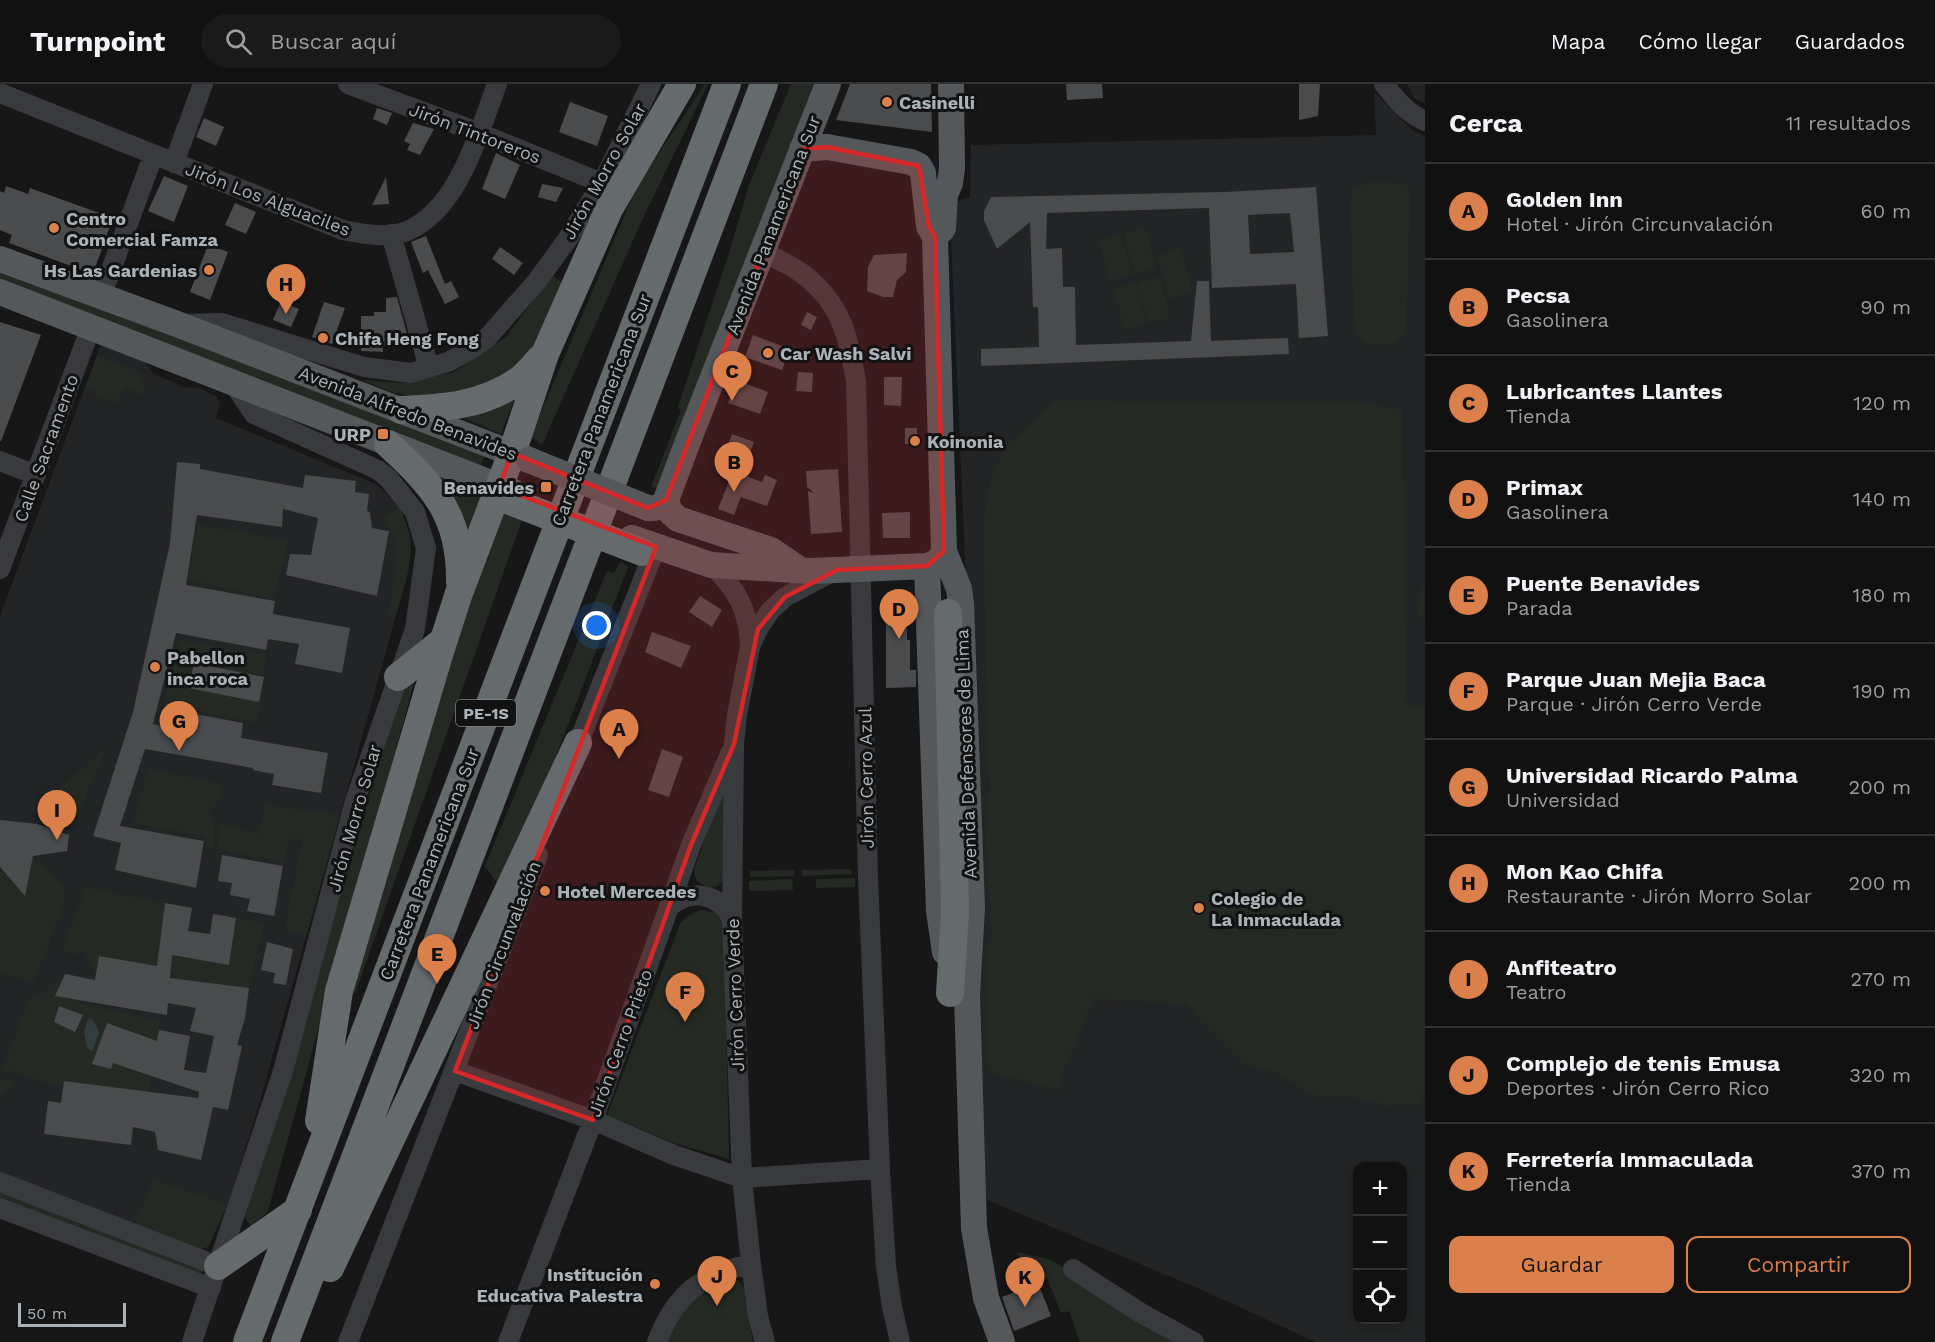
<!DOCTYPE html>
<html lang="es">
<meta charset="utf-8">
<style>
body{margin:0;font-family:"Work Sans",sans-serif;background:#1a1a1b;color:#f1f3f6}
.controls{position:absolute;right:18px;bottom:18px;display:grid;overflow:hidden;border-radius:12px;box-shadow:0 3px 9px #0003}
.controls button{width:54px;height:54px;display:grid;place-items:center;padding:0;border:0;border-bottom:2px solid #303132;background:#111112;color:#f1f3f6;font:30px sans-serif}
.scale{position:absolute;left:18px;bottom:15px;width:108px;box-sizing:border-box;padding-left:6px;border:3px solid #aab2b7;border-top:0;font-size:16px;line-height:21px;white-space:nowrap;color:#aab2b7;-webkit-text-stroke:4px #121213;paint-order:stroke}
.you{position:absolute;left:597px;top:542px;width:21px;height:21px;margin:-15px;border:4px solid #fff;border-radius:50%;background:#1a73e8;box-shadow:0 0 0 9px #1a73e833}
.badge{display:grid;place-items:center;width:39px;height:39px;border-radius:50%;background:#dc804b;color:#111;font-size:20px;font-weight:700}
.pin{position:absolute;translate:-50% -50px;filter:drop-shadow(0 2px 3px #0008)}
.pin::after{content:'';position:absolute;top:32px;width:21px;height:18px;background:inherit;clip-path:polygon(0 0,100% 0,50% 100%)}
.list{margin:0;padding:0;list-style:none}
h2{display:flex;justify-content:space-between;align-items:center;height:78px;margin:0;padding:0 24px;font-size:26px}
h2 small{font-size:20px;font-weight:400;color:#9c9d9f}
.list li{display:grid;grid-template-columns:39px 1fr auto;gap:18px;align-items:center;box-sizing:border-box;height:96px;padding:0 24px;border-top:2px solid #303132}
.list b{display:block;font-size:22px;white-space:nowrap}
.list p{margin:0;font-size:20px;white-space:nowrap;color:#9c9d9f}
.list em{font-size:20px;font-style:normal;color:#9c9d9f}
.actions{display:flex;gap:12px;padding:18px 24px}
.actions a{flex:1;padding:14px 0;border:2px solid #dc804b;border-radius:12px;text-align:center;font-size:21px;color:#dc804b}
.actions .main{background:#dc804b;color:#111}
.icon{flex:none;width:33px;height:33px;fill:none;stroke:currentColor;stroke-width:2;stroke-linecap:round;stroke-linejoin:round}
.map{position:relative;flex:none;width:1425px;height:1258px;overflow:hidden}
header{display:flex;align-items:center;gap:36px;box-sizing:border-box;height:84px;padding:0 30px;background:#111112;border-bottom:2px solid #303132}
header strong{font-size:28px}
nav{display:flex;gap:33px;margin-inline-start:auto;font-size:21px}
.search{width:420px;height:54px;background:#1a1a1b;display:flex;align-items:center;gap:15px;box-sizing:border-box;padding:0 21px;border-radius:33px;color:#9c9d9f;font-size:22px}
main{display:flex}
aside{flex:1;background:#111112}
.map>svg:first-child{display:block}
.built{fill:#232425;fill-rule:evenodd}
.green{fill:#242a23}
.water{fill:#323d40}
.building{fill:#494b4d;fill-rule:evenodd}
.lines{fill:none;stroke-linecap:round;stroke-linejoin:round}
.minor{stroke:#383a3d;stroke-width:20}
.major{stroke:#55585b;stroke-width:26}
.highway{stroke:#656a6d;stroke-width:28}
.major-bridge{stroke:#55585b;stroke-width:26}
.highway-bridge{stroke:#656a6d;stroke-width:28}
.marked{fill:#d62828;fill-opacity:0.2;stroke:#d62828;stroke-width:4.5;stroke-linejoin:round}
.poi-dot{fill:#dc804b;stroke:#121213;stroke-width:2}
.labels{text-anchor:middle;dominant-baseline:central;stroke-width:6;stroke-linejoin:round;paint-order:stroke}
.shield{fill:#121213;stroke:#7c8286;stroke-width:1.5}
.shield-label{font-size:16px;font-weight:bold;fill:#aab2b7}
.poi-label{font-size:18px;font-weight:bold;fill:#aab2b7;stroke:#121213;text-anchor:start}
.street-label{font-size:18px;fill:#aab2b7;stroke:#121213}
</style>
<header>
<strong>Turnpoint</strong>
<div class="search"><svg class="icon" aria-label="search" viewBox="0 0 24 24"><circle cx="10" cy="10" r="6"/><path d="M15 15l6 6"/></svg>Buscar aquí</div>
<nav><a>Mapa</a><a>Cómo llegar</a><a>Guardados</a></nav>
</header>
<main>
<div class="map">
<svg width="1425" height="1258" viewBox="0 0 1425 1258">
<rect width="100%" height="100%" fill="#171718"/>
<!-- built -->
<path class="built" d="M1407,0H1425V19L1415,15Z
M1374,8L1413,47L1425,52V1258H1316L1200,1205L978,1112L969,565L950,131L956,119L962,115L970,114L971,61L1376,51ZM1358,1082H1402V1236H1358Z
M101,260L145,278L153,289L183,303L200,304L216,312L220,320L216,334L376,400L399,422L410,450L411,468L408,489L258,1024L228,1120L208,1163L199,1165L0,1088V532Z"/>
<!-- green -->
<path class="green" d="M705,0H708L642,136L542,361L531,352L637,102Z
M791,0H818L663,405L651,403L681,326L678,323L728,172L749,101Z
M1370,97L1402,99L1411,108L1406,248L1392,261H1368L1355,247L1349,120L1353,106Z
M1145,143L1157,184L1134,191L1123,149Z
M1121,150L1133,191L1110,197L1099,156Z
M1180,164L1193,208L1169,215L1157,171Z
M0,182L485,371L479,385L0,200Z
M552,191L562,198L534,260L514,290L470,308L428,315L391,308L362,296L405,299L454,288L506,253Z
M1159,192L1171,233L1148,240L1137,199Z
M1136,199L1147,240L1125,246L1113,205Z
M97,272L140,288L145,302L143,312L125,303L117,320L103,314L89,304L85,305Z
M518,306L501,350L447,327Z
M1056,317L1361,318L1402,326L1407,621L1425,623V1008L1419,1020L1387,1022L1348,1012L1318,1013L1273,988L1247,982L1210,947L1186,920L1094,915L1057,1005L990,989L987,975V864L992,852L986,757L989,705L983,439L991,397L1004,364Z
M434,393L483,414L465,465Z
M399,422C420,464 407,492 395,533H387L397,483V455L384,436Z
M501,427L522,436L355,910L351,902L435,626Z
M198,440L288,457L273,515L188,496Z
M621,477L628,483L553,680L500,803L485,782L607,487L614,489Z
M1420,504H1425V533L1418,532Z
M180,556L267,571L258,639L163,621Z
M416,592L268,1127L251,1143L245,1133L397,617Z
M106,663L78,733L59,705Z
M148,685L220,699C222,709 219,720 210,726L209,731L215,742L213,764L210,765L202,752L133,739Z
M724,698V795L717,803L707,804L696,796L694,786Z
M265,720L340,731L307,850L284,847L302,756L288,755L284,779L217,765L220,740L259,749Z
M32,772L63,801L67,812L34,899L0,889V784L24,811Z
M851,785L852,790L802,792V786Z
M794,786V792L750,793V787Z
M855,794V803L816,804V795Z
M792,795L793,806L749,807V797Z
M86,803L165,819L160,869L229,881L236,834L264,839L249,904L175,894L171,884L100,872L96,891L84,869L80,868L77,872L61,867Z
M700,826L715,828L724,840L729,1075L674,1059L607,1031L680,840L687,832Z
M56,896L82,902L78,919L160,937L149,1010L64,997L58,1003L2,985L29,914L42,911Z
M7,994L14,996L9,1007L4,1006L0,1014V996Z
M153,1095L228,1120L208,1163L199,1165L135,1141Z
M0,1105L204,1183L201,1191L0,1114Z
M1017,1168L1045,1174L1058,1180L1178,1258H1080L1070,1229L1068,1227L1061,1229L1047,1194L1039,1188L1027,1192Z
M730,1196H738L744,1204L753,1258H667L680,1230L700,1211Z"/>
<!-- water -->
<path class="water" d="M89,934L93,936L99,948L93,966L91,967L87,964L84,947Z"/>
<!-- building -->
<path class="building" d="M850,0H931L932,48L836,36Z
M1066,0H1102L1103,14L1067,16Z
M1299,0H1320L1318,32L1299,36Z
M570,18L608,32L597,62L559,48Z
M377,24L392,29L387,41L373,35Z
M204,34L224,43L216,62L196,53Z
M413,39L434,45L420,71L407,66L410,60L404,57Z
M496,69L520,81L505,115L482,105Z
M164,92L188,102L174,138L148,127Z
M386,93L389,120L372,121Z
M542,100L563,104L556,118L538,113Z
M6,102L28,110L30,104L113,134L95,184L87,188L9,159L12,151L0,146V107L4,109Z
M1316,103L1328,252L1299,254L1296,200L1212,204L1209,124L1047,129L1046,165L1062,164L1063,203H1075L1076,261L1191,257L1197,197H1209L1211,257L1288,254L1289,270L981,282V265L1039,263L1038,223H1033L1030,138L997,165L984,136V127L991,113L1224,108ZM1290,129L1294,168L1250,170L1248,131Z
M235,119L256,128L246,150L225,141Z
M426,152L445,200L451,197L459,213L445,220L428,186L423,189L411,158Z
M208,161L228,168L210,216L190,208Z
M500,163L523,179L514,191L492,175Z
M907,169L906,188L897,196L893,213H883L867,207L868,183L874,171Z
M397,213L409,257L383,262V268L361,267V232H374V228H386V214Z
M281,217L299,225L291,243L273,236Z
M324,218L345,224L332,260L312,253Z
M807,228L817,233L811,246L801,241Z
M0,238L41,251L1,357H0Z
M753,251L790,265L782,286L745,273Z
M798,288L813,289L812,308L796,307Z
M884,293H902L901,322L884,321Z
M736,296L768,308L760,330L728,319Z
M905,344H917V360H905Z
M732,350L754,358L750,369L728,361Z
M177,378L200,380V385L303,404L305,391L356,397L355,408L369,410L367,427L370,428L372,444L389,447L377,512L286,491L290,470L311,471L318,434L283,425L282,443L197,431L186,501L275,517L273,530L350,544L342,589L295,580L299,560L268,555L266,566L176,549L153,640L176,644L179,627L243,639L241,654L328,669L321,709L272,701L274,690L253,686V684L145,665L120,742L204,757L196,804L115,786L121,759L93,752L133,628L170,459Z
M838,385L842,448L811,450L808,407L814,409L807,403L806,387Z
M733,387L762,398L765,391L777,396L767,422L741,413L734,431L718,425Z
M910,428V454H883L882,429Z
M700,512L722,526L712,543L689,528Z
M886,513H907V556H910V586H916V603L886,604Z
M652,548L691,562L681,584L645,568Z
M194,579L264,593L259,618L189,604Z
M662,665L683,673L669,713L648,706Z
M0,736L37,740L69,751L67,767L33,772L25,812L0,783Z
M222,771L283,782L274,832L247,827L250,815L230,811L232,799L218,797Z
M165,819L192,824L188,847L210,850L213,830L236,834L229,881L172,871L170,894L249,904L245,934L237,961L242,962L228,1026L213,1023L201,1076L158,1066L155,1048L133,1043L131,1061L44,1050L48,1017L61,1019L64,997L198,1014L199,1008L113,979L111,985L92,980L107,939L157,957L159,946L190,952L184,986L206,989L214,952L190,947L196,924L168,919L167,931L55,912L65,890L95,896L99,872L157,882Z
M267,858L293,865L286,901L273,899L275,889L261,886Z
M59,922L83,931L75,948L54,938Z
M1038,1199L1051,1232L1014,1247L1002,1213Z"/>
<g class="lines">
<!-- minor -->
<path class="minor" d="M348,0L464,43L602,99
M1384,0C1396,16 1407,29 1425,37
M0,9L343,146C363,150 388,155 407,147C459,125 479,48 497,0
M174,79L203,0
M391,150L429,284
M763,168C776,175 792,181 804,191C842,220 848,253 856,297L868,793L880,1085L886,1182L892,1223L900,1258
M101,213L153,72
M185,240L222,239L364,283L411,289L448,278L470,266L487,254L537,197L567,156L602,99L651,0
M0,377L36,391
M711,481C736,503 749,527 750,561
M0,485L91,243
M574,670L656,463
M669,823C691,804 719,809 732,835
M455,987L593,1036L674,1071L742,1094L880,1085
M0,1098L218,1182
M0,1124L211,1204
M1073,1185L1141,1229L1194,1258
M192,1258L283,987L355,717L415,545L426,464L415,428L389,395L378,386L254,330L233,299
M348,1258L538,771
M508,1258L593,1036L691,761L731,668
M657,1258C675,1210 702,1190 751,1180
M765,1258L758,1232L751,1180L742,1094L732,835L734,660L737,631L750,563L758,545L770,527L785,513L832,488"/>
<!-- major -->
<path class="major" d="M951,0L952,84L950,99L945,110L943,144L935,153L944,467L959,505L961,520L972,824L967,910L974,1144L986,1214L1002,1258
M802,65L827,63L911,78L919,82L923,89L929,142L933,149
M0,175L177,240L529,376
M0,208L514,408
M666,416L670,428L678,435L771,466L800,486
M648,424C657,425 661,423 666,416L690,352L828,0
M632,454L711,481L811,487L927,482L937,478L940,474
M927,482L939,827L945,868"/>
<!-- highway -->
<path class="highway" d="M401,326C442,324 482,322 518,297C527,291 534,281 541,274
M388,360C434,402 461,432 460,498
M948,529L955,828L950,909
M398,593L443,557
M319,1037L339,907L438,574L459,509L512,369L545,270L609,125L682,0
M218,1182L298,1126
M330,1184L578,659
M247,1258C409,840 564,418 727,0
M285,1258L764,0"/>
<!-- major-bridge -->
<path class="major-bridge" d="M529,376L648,424"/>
<!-- highway-bridge -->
<path class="highway-bridge" d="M505,415L642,468"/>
</g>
<!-- marked area -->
<path class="marked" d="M827,63L919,82L929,142L935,153L944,467L927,482L837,486L785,513L758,545L734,660L691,761L593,1036L455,987L656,463L499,403L512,369L648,424L666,416L802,65Z"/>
<!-- markers -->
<g class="poi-dot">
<circle cx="887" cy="18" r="6"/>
<circle cx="54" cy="144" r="6"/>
<circle cx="209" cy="186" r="6"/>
<circle cx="323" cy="254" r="6"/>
<circle cx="768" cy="269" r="6"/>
<rect x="377" y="344" width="12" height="12" rx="3"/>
<circle cx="915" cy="357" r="6"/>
<rect x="540" y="397" width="12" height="12" rx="3"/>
<circle cx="155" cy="583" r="6"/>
<circle cx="545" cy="807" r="6"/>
<circle cx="1199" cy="824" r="6"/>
<circle cx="655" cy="1200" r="6"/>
</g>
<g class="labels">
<!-- shield labels -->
<rect class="shield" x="456" y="616" width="60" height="26" rx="4.5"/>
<g class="shield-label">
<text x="486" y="629">PE-1S</text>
</g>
<!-- poi labels -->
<g class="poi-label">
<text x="899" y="18">Casinelli</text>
<text x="66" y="134">Centro<tspan x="66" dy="21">Comercial Famza</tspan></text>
<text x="197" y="186" text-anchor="end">Hs Las Gardenias</text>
<text x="335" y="254">Chifa Heng Fong</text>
<text x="780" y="269">Car Wash Salvi</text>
<text x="371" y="350" text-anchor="end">URP</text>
<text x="927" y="357">Koinonia</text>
<text x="534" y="403" text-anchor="end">Benavides</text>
<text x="167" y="573">Pabellon<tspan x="167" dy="21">inca roca</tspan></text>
<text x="557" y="807">Hotel Mercedes</text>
<text x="1211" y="814">Colegio de<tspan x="1211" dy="21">La Inmaculada</tspan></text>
<text x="643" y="1190" text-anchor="end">Institución<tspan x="643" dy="21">Educativa Palestra</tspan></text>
</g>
<!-- street labels -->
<g class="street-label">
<text transform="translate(475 49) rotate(21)">Jirón Tintoreros</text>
<text transform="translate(604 87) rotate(-61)">Jirón Morro Solar</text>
<text transform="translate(268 115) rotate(21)">Jirón Los Alguaciles</text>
<text transform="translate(773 141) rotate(-69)">Avenida Panamericana Sur</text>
<text transform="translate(601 326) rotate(-69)">Carretera Panamericana Sur</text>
<text transform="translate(408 329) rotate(21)">Avenida Alfredo Benavides</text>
<text transform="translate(46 364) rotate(-70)">Calle Sacramento</text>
<text transform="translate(966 670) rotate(-92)">Avenida Defensores de Lima</text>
<text transform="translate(866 694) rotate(-91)">Jirón Cerro Azul</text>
<text transform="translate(354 734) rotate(-74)">Jirón Morro Solar</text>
<text transform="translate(429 780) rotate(-69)">Carretera Panamericana Sur</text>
<text transform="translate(503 861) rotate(-69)">Jirón Circunvalación</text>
<text transform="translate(735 911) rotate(-92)">Jirón Cerro Verde</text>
<text transform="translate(620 959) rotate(-70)">Jirón Cerro Prieto</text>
</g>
</g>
</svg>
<div class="controls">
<button>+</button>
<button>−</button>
<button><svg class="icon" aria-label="locate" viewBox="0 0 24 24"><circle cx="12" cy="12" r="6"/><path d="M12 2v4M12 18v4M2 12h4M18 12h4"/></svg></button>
</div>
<div class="scale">50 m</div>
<div class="you"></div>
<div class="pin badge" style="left:619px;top:675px">A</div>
<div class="pin badge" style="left:734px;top:408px">B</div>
<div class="pin badge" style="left:732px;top:317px">C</div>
<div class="pin badge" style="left:899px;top:555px">D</div>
<div class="pin badge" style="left:437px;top:900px">E</div>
<div class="pin badge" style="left:685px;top:938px">F</div>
<div class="pin badge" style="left:179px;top:667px">G</div>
<div class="pin badge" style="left:286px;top:230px">H</div>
<div class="pin badge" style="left:57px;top:756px">I</div>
<div class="pin badge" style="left:717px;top:1222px">J</div>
<div class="pin badge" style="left:1025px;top:1223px">K</div>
</div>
<aside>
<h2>Cerca<small>11 resultados</small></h2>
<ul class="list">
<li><span class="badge">A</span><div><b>Golden Inn</b><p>Hotel · Jirón Circunvalación</p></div><em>60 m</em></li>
<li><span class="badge">B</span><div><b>Pecsa</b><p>Gasolinera</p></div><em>90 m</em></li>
<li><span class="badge">C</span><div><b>Lubricantes Llantes</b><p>Tienda</p></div><em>120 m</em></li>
<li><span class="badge">D</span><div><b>Primax</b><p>Gasolinera</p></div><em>140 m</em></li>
<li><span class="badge">E</span><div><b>Puente Benavides</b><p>Parada</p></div><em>180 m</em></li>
<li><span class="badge">F</span><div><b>Parque Juan Mejia Baca</b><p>Parque · Jirón Cerro Verde</p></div><em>190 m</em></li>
<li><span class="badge">G</span><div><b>Universidad Ricardo Palma</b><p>Universidad</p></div><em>200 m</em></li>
<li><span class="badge">H</span><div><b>Mon Kao Chifa</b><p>Restaurante · Jirón Morro Solar</p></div><em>200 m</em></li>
<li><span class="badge">I</span><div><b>Anfiteatro</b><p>Teatro</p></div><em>270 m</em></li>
<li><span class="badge">J</span><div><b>Complejo de tenis Emusa</b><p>Deportes · Jirón Cerro Rico</p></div><em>320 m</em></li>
<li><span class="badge">K</span><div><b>Ferretería Immaculada</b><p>Tienda</p></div><em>370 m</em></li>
</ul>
<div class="actions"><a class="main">Guardar</a><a>Compartir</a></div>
</aside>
</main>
